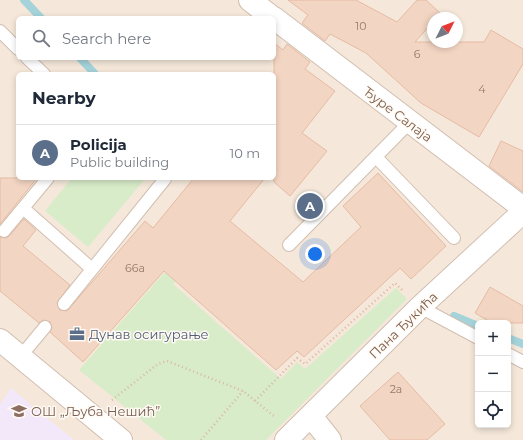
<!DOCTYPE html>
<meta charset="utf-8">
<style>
body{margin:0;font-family:Montserrat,sans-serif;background:#f6f6f7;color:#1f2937}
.controls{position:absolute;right:12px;bottom:12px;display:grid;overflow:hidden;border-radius:6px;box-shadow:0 2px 6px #0003}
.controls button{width:36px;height:36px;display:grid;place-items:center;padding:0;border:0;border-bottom:1px solid #e0e1e3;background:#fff;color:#1f2937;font:20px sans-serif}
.compass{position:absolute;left:427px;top:12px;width:36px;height:36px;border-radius:50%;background:#fff;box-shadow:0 2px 6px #0003;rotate:48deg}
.you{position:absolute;left:315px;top:254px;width:14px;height:14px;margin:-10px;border:3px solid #fff;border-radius:50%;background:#1a73e8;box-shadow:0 0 0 6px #1a73e833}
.badge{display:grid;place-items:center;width:26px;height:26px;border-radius:50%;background:#db2777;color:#fff;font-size:13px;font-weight:700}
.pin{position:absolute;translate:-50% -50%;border:2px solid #fff;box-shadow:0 1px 4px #0006}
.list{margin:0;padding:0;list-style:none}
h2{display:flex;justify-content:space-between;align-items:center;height:52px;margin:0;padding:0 16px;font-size:17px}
h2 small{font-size:13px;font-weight:400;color:#747a83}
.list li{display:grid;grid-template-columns:26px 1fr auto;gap:12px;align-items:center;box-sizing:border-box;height:56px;padding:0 16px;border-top:1px solid #e0e1e3}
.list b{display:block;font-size:15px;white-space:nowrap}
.list p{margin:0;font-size:13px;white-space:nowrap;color:#747a83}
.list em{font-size:13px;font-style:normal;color:#747a83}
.icon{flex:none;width:22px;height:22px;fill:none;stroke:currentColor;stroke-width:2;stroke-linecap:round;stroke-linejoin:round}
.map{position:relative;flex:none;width:523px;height:440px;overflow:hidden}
.search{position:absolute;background:#fff;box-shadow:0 2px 6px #0003;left:16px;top:16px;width:260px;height:44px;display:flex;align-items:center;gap:10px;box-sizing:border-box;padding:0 14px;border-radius:6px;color:#747a83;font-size:15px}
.panel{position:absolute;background:#fff;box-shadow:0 2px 6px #0003;left:16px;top:72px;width:260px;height:108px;border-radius:6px}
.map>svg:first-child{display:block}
.residential{fill:#f5e8da;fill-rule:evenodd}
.education{fill:#f3e8fa}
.green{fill:#d8ecc9}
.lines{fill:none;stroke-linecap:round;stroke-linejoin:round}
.stream{stroke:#a5d3da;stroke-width:8}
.building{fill:#f3d5c3;stroke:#e6bba3}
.service-casing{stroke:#d1beb0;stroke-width:14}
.minor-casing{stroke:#d1beb0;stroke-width:24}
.tertiary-casing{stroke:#d1beb0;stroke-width:24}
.path{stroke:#d9b8a5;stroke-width:2.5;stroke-dasharray:1 3;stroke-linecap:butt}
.service{stroke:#fff;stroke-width:12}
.minor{stroke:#fff;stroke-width:22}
.tertiary{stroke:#fff;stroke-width:22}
.labels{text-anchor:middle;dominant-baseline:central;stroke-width:3;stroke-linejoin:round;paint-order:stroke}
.number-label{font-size:11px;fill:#987a6a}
.street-label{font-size:13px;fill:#7a5c4d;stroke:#fffaf3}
.service-label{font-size:13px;fill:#4e5e75;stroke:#fffaf3;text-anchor:start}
.education-label{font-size:13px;fill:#785e54;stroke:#fffaf3;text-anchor:start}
</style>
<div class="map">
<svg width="523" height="440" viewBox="0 0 523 440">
<rect width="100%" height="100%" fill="#fdf6ec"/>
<!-- residential -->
<path class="residential" d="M0,0H523V440H0ZM18,18H274V58H18ZM433,18H457V42H433ZM18,74H274V178H18ZM478,323H508V425H478Z"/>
<!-- education -->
<path class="education" d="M11,388L47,418L74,440H0V404Z"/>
<!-- green -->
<path class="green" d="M72,178H143L145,179L88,247L45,211Z
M180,255L190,264L173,284L281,379L297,362L305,369L396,288L407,299L266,440H166L79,370Z"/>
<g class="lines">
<!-- stream -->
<path class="stream" d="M24,0L41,18
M80,58L95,74
M454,316L478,326
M508,338L523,344"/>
</g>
<!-- building -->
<path class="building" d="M288,0H356L397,22L417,0H426L441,14L437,18H433V22L415,42H484L491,30L523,49V64L479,137L421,103L366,53L330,34L325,41L302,23L308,15Z
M274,43L283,50L287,44L310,62L305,69L335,91L302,133L327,151L290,196L274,182Z
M501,141L523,151V192L489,166Z
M378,173L446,246L411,279L400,268L304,357L297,351L276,370L164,271L83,362L50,332L52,328L50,322L43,320L39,323L0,291V237L6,238L9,236L24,219L36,230L23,246L70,285L57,303L60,310L67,311L145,221L153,228L194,178H265L230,221L303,282L361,227L343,206Z
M0,178H37L0,224Z
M490,287L523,306V323H492L475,313Z
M398,372L445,424L427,440H390L360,406Z"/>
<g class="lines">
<!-- service casing -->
<g class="service-casing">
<path id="service" d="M0,31L18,49
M27,58L44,74
M376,157L454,238
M23,208L92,269
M4,231L48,178
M289,245L409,123
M64,304L165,179L164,178
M420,307L478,338
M508,354L523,362
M20,357L45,327"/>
</g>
<!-- minor casing -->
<g class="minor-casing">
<path id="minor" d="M250,0L273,18
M274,18L523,208
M311,416L330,440
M286,440L420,307L523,212"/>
</g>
<!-- tertiary casing -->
<g class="tertiary-casing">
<path id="tertiary" d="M0,340L121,440"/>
</g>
<!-- path -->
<path class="path" d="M112,400L158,364L167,361L243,391L275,417
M255,401L297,358L305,364L395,283L403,291
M201,440L243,391"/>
<!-- service -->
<use href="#service" class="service"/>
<!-- minor -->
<use href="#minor" class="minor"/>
<!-- tertiary -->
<use href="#tertiary" class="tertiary"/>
</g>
<!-- icons -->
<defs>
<g id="office-bare" transform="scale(1.2)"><path d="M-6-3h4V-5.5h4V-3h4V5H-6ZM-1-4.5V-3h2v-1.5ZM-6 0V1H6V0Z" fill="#5c6f8a" stroke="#fffaf3" stroke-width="2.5" paint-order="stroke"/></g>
<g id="school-bare" transform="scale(1.2)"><path d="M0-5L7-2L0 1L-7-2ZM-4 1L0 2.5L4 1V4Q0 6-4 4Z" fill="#8d6e63" stroke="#fffaf3" stroke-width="2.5" paint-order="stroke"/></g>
</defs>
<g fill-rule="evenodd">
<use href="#office-bare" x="77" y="334"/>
<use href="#school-bare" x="19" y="411"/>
</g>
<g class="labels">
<!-- number labels -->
<g class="number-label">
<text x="361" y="26">10</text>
<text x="417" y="54">6</text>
<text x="482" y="89">4</text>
<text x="135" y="268">66a</text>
<text x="396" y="389">2a</text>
</g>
<!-- street labels -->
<g class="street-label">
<text transform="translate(398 114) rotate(37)">Ђуре Салаја</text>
<text transform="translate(403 325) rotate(-44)">Пана Ђукића</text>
</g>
<!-- service labels -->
<g class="service-label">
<text x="89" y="334">Дунав осигурање</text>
</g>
<!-- education labels -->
<g class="education-label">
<text x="31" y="411">ОШ „Љуба Нешић”</text>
</g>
</g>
</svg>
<div class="controls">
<button>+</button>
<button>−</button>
<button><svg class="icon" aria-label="locate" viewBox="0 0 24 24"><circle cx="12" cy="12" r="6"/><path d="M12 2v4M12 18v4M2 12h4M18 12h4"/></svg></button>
</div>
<svg class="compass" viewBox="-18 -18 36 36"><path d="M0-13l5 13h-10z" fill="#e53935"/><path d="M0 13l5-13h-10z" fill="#747a83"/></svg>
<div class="you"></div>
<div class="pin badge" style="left:310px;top:206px;background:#5c6f8a">A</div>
<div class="search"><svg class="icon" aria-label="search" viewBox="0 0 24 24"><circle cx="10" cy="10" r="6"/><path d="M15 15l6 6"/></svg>Search here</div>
<section class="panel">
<h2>Nearby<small></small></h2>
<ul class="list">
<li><span class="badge" style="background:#5c6f8a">A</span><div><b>Policija</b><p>Public building</p></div><em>10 m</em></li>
</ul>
</section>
</div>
